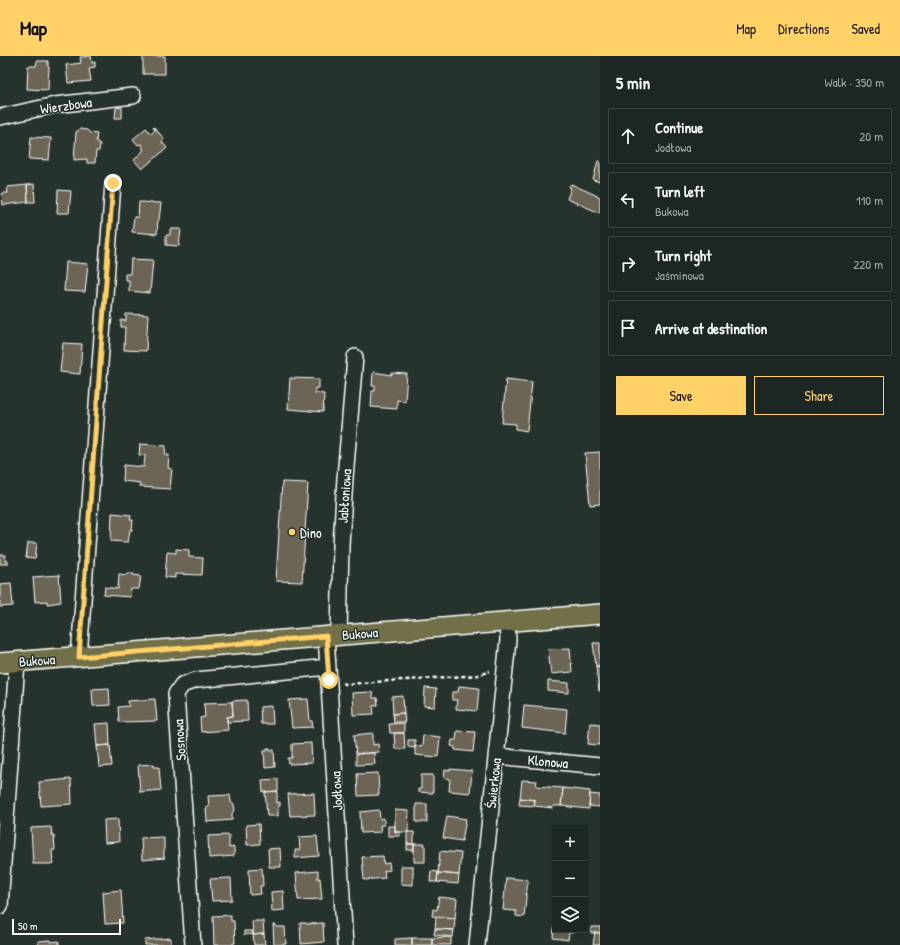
<!DOCTYPE html>
<meta charset="utf-8">
<style>
body{margin:0;font-family:"Patrick Hand",sans-serif;background:#29322f;color:#f1f3f6}
.controls{position:absolute;right:12px;bottom:12px;display:grid;overflow:hidden;border-radius:0px;box-shadow:0 2px 6px #0003}
.controls button{width:36px;height:36px;display:grid;place-items:center;padding:0;border:0;border-bottom:1px solid #3a4340;background:#1c2622;color:#f1f3f6;font:20px sans-serif}
.scale{position:absolute;left:12px;bottom:10px;width:109px;box-sizing:border-box;padding-left:4px;border:2px solid #fff;border-top:0;font-size:11px;line-height:14px;white-space:nowrap;color:#fff;-webkit-text-stroke:3px #26332d;paint-order:stroke}
.stop{position:absolute;width:12px;height:12px;margin:-9px;border:3px solid #ffd166;border-radius:50%;background:#fff}
.stop.end{background:#ffd166;border-color:#fff;box-shadow:0 1px 4px #0008}
.list{margin:0;padding:0;list-style:none}
h2{display:flex;justify-content:space-between;align-items:center;height:52px;margin:0;padding:0 16px;font-size:17px}
h2 small{font-size:13px;font-weight:400;color:#a0a5a5}
.list li{display:grid;grid-template-columns:26px 1fr auto;gap:12px;align-items:center;box-sizing:border-box;height:56px;margin:0 8px 8px;padding:0 8px;border:1px solid #3a4340;border-radius:0px}
.list b{display:block;font-size:15px;white-space:nowrap}
.list p{margin:0;font-size:13px;white-space:nowrap;color:#a0a5a5}
.list em{font-size:13px;font-style:normal;color:#a0a5a5}
.actions{display:flex;gap:8px;padding:12px 16px}
.actions a{flex:1;padding:9px 0;border:1px solid #ffd166;border-radius:0px;text-align:center;font-size:14px;color:#ffd166}
.actions .main{background:#ffd166;color:#111}
.icon{flex:none;width:22px;height:22px;fill:none;stroke:currentColor;stroke-width:2;stroke-linecap:round;stroke-linejoin:round}
.map{position:relative;flex:none;width:600px;height:889px;overflow:hidden}
header{display:flex;align-items:center;gap:24px;box-sizing:border-box;height:56px;padding:0 20px;background:#ffd166;color:#111}
header strong{font-size:19px}
nav{display:flex;gap:22px;margin-inline-start:auto;font-size:14px}
main{display:flex}
aside{flex:1;background:#1c2622}
.map>svg:first-child{display:block}
.building{fill:#6c6555;stroke:#fff}
.lines{fill:none;stroke-linecap:round;stroke-linejoin:round}
.minor-casing{stroke:#fff;stroke-width:18}
.major-casing{stroke:#fff;stroke-width:22}
.path{stroke:#fff;stroke-width:2.5;stroke-dasharray:4 3;stroke-linecap:butt}
.minor{stroke:#26332d;stroke-width:15}
.major{stroke:#71704a;stroke-width:19}
.route{stroke:#ffd166;stroke-width:5}
.poi-dot{fill:#ffd166;stroke:#26332d;stroke-width:1.5}
.labels{text-anchor:middle;dominant-baseline:central;stroke-width:3;stroke-linejoin:round;paint-order:stroke}
.street-label{font-size:14px;fill:#fff;stroke:#26332d}
.poi-label{font-size:14px;fill:#fff;stroke:#26332d;text-anchor:start}
</style>
<header>
<strong>Map</strong>
<nav><a>Map</a><a>Directions</a><a>Saved</a></nav>
</header>
<main>
<div class="map">
<svg width="600" height="889" viewBox="0 0 600 889">
<rect width="100%" height="100%" fill="#26332d"/>
<filter id="ink" filterUnits="userSpaceOnUse"><feTurbulence type="fractalNoise" baseFrequency=".025" numOctaves="2"/><feDisplacementMap in="SourceGraphic" scale="8" xChannelSelector="R" yChannelSelector="G"/><feConvolveMatrix kernelMatrix="1 2 1 2 8 2 1 2 1" color-interpolation-filters="sRGB"/></filter>
<g filter="url(#ink)">
<!-- building -->
<path class="building" d="M91,0L92,7L95,6V11L89,12L91,25L68,27L66,9L81,7L80,1Z
M143,0H165V18H143Z
M37,5H48V11H49L48,34L27,33L28,10H36Z
M122,51V62H115L116,52Z
M154,71L164,83L162,86L167,92L142,113L134,104L143,95V91L141,88L138,89L133,83L146,72L151,78L155,74L153,72Z
M80,73L87,74L90,77L97,78L96,85L100,88L99,95H96L95,107H87V103L74,104L76,76Z
M31,81L51,82L49,104L29,103Z
M598,105H600V126L593,124Z
M34,128L35,146H28L27,129Z
M571,128L600,141V157L567,143L571,132L569,131Z
M27,129L28,146L3,149L2,137H8L7,131Z
M58,134L71,135L69,157H57Z
M139,146L161,147L159,164H158L157,178L132,176L134,161H138Z
M170,173H181L179,190L166,189V179H170Z
M131,203L153,204L150,237L129,235V224H125V218H130Z
M66,206L88,208L85,236L64,235Z
M126,258L148,259L146,295L124,294L125,271H121V264L126,265Z
M63,287L82,288L80,318L60,316Z
M373,316L392,319V317L407,318L405,345L397,344V353L371,351L372,335H375V330H372Z
M290,322L319,323V332H315V337L324,338L323,356L288,353Z
M506,323L532,326L527,375L516,373V368L502,367Z
M140,388L166,390L165,399H169L168,412L172,413L170,433L139,431L140,427L123,425L124,409L144,411L145,399H139Z
M600,396V448L590,449L585,397Z
M282,426L308,427L302,526L276,525Z
M112,457L131,459L130,464H133L132,474H130L128,486L111,485Z
M28,487H37L35,503L26,502Z
M176,493L189,494V501L203,502L202,519L175,518V522L165,521L167,496L176,497Z
M0,499H6L5,505H8V508H0Z
M128,517H133V519L141,520L139,533H131L130,541L104,539L105,531L118,533L119,518L127,519Z
M59,519L61,546L47,548V545L35,546L33,521Z
M11,527L13,550L0,551V528Z
M593,587H600V610H596Z
M570,592L572,616L551,618L548,593Z
M596,610H600V635H599Z
M548,625L569,627V637L548,635Z
M459,630L479,632L477,655L456,653L457,644H452V636H458Z
M109,632L110,649L93,650L92,633Z
M425,632L436,633L435,651L424,650Z
M372,636L373,642H377L378,649L373,650L374,658L353,659L352,637Z
M403,640L404,657L393,658L392,641Z
M155,643L157,665L119,666L118,651L129,650L128,645Z
M308,643L310,665H312L313,671L292,672L289,644Z
M247,644L248,665L227,666V661L233,660L232,645Z
M232,646L233,660L227,661L228,674L201,676L200,662L205,661L204,647Z
M524,649L567,653L565,677L522,672Z
M272,650L273,668H261L260,651Z
M404,657L405,666H394L393,658Z
M109,667L110,689L97,690L95,668Z
M404,667V677H390L389,668Z
M590,667L600,668V689L588,688Z
M457,675L475,676L473,696L455,694V691L451,690L452,684H456Z
M373,677V689L378,688L379,696L356,698L354,679Z
M394,677H404L405,693H395Z
M423,679L440,681L438,701L415,699V689L422,690Z
M408,684H415V692L408,691Z
M311,687L312,707L289,708L288,702H292V688Z
M110,689L112,710L99,711L97,690Z
M267,692H270V694H274L275,711L265,712L264,694H267Z
M374,697L375,708L356,709V698Z
M154,708V711H159L161,734L140,736L138,709Z
M450,713L472,715L470,737L449,735L450,723L444,722L445,714L450,715Z
M378,717L379,739L358,740L357,718Z
M421,719H433V737L418,736V733H421Z
M71,723L72,748L41,750L39,726Z
M278,723V735L263,736L262,724Z
M522,724L537,725L536,730L563,732L561,750H553V752L534,750L535,744L520,742Z
M563,732L590,735L589,753L561,750Z
M277,735V747L280,746V750H278V760H267L265,736Z
M314,737L315,759L290,760L288,738Z
M590,738L600,739V751L589,750Z
M230,739L231,746L234,749L235,754L232,757V764L207,766L206,751H209L208,740Z
M520,742L535,744L534,750L519,749Z
M416,748H427V766H416Z
M379,754L380,763L384,762V769H380L381,776L361,777L360,756Z
M395,754L409,755L408,776H395Z
M447,760L466,763L462,785L443,782Z
M118,763L119,786L105,787L104,764Z
M259,768L260,788L247,789L246,769Z
M388,770H395V776H400V780H388Z
M51,771L52,779H54L55,794H52L53,808H33L31,772Z
M407,776H414V788H407Z
M229,779V792L234,791V800L209,802L208,780Z
M317,780L319,800L295,802V794H300L299,781Z
M164,781V802H165L142,804L141,782Z
M407,788H414V794H407Z
M414,788H425V806H414Z
M280,792L281,811H269L268,793Z
M440,795L461,797L459,819L438,817Z
M383,800L384,808L389,807L390,814L384,815L385,822L364,824L362,801Z
M401,810H413V829L401,828Z
M262,812L263,830H260L261,838L250,839L249,813Z
M318,815V823L320,822L322,843L298,844L296,817Z
M431,815L438,816L437,826H430Z
M438,817L459,819L458,828L437,826Z
M231,822L232,844L212,845L210,823Z
M506,822L528,824L524,861L516,860V855L503,854Z
M121,834L123,867L105,868L103,836Z
M283,835L284,854L272,855L271,836Z
M439,841L457,843L455,862L432,860L433,853L437,854Z
M554,854L555,855V874H573V877H569L568,884L553,882L555,864H553Z
M231,859V865H234L235,887H233V889H214L213,860Z
M436,861L455,862L454,874L435,873Z
M252,865H263L264,878L253,879Z
M300,867H306V868L323,867L324,886L301,888Z
M273,869H276V871H285L286,888L274,889Z
M591,871H600V877H591Z
M435,873L454,874L453,881L434,879Z
M244,875H253V878L244,879Z
M595,876L600,877V889H593Z
M264,878L265,889H254L253,879Z
M451,881V889H432V882Z
M171,882V889H145V884Z
M412,882V889H395V883Z
M412,882H432V889H412Z
M51,884V886L59,885V889H38V885Z"/>
<g class="lines">
<!-- minor casing -->
<g class="minor-casing">
<path id="minor" d="M0,61L55,49L133,40
M339,579L341,489L345,422L355,301
M326,580L345,889
M79,601L113,127
M496,700L600,710
M0,850L17,606
M193,889L176,638L182,629L196,624L328,611
M477,889L508,584L507,566"/>
</g>
<!-- major casing -->
<g class="major-casing">
<path id="major" d="M0,607L600,558"/>
</g>
<!-- path -->
<path class="path" d="M343,627L344,628L479,619L490,615"/>
<!-- minor -->
<use href="#minor" class="minor"/>
<!-- major -->
<use href="#major" class="major"/>
</g>
</g>
<g class="lines" filter="url(#ink)">
<!-- route -->
<path class="route" d="M113,127L79,601L326,580L329,624"/>
</g>
<!-- markers -->
<circle class="poi-dot" cx="292" cy="476" r="4"/>
<g class="labels">
<!-- street labels -->
<g class="street-label">
<text transform="translate(66 49) rotate(-8)">Wierzbowa</text>
<text transform="translate(344 440) rotate(-86)">Jabłoniowa</text>
<text transform="translate(360 577) rotate(-5)">Bukowa</text>
<text transform="translate(37 604) rotate(-4)">Bukowa</text>
<text transform="translate(179 684) rotate(-94)">Sosnowa</text>
<text transform="translate(548 705) rotate(5)">Klonowa</text>
<text transform="translate(493 727) rotate(-84)">Świerkowa</text>
<text transform="translate(336 735) rotate(-93)">Jodłowa</text>
</g>
<!-- poi labels -->
<g class="poi-label">
<text x="300" y="476">Dino</text>
</g>
</g>
</svg>
<div class="controls">
<button>+</button>
<button>−</button>
<button><svg class="icon" aria-label="layers" viewBox="0 0 24 24"><path d="M12 4l9 5-9 5-9-5zM3 14l9 5 9-5"/></svg></button>
</div>
<div class="scale">50 m</div>
<div class="stop" style="left:329px;top:624px"></div>
<div class="stop end" style="left:113px;top:127px"></div>
</div>
<aside>
<h2>5 min<small>Walk · 350 m</small></h2>
<ul class="list">
<li><svg class="icon" aria-label="ahead" viewBox="0 0 24 24"><path d="M12 20V5M6 11l6-6 6 6"/></svg><div><b>Continue</b><p>Jodłowa</p></div><em>20 m</em></li>
<li><svg class="icon" aria-label="left" viewBox="0 0 24 24"><path d="M17 20v-9H6M10 6l-5 5 5 5"/></svg><div><b>Turn left</b><p>Bukowa</p></div><em>110 m</em></li>
<li><svg class="icon" aria-label="right" viewBox="0 0 24 24"><path d="M7 20v-9h11M14 6l5 5-5 5"/></svg><div><b>Turn right</b><p>Jaśminowa</p></div><em>220 m</em></li>
<li><svg class="icon" aria-label="arrive" viewBox="0 0 24 24"><path d="M6 21V4h12l-3 4 3 4H6"/></svg><div><b>Arrive at destination</b></div></li>
</ul>
<div class="actions"><a class="main">Save</a><a>Share</a></div>
</aside>
</main>
